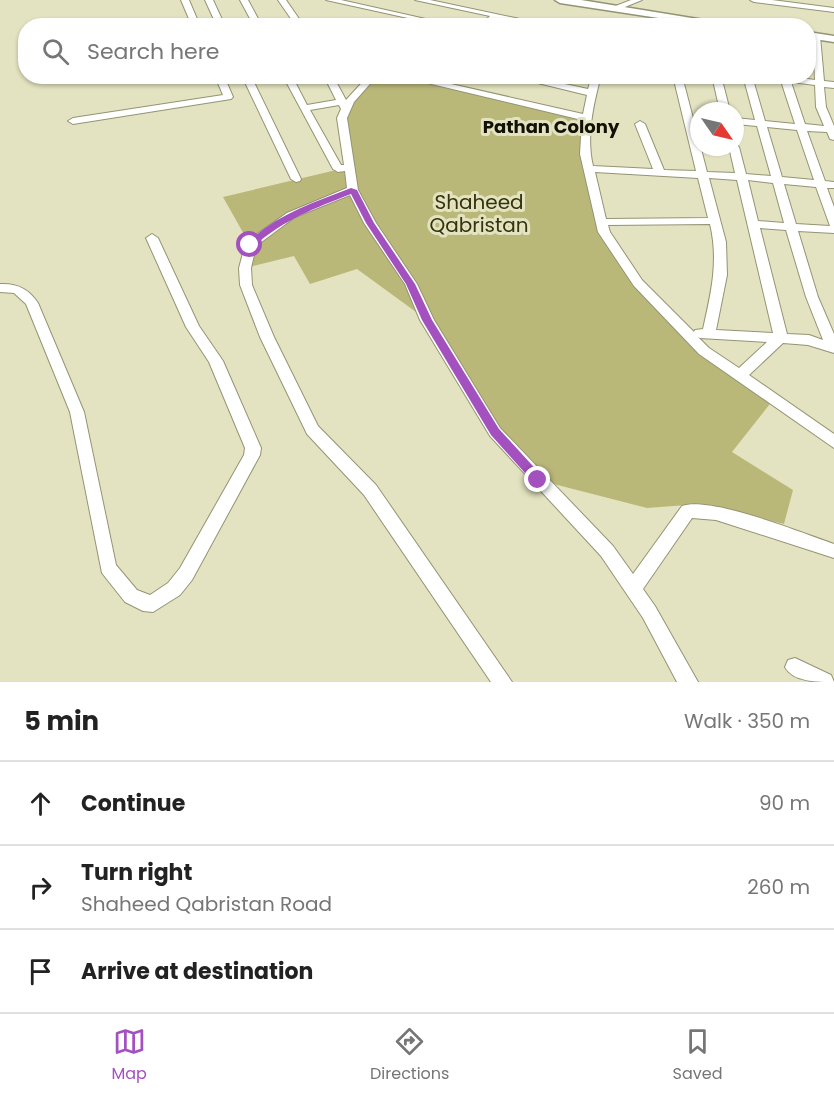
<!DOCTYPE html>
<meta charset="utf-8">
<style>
body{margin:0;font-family:Poppins,sans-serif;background:#f2f2f2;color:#222}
.compass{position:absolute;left:690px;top:102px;width:54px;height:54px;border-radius:50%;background:#fff;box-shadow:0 2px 4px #0004;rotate:124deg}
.stop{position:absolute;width:18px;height:18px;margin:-14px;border:4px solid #a451c0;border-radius:50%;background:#fff}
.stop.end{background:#a451c0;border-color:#fff;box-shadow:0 2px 6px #0008}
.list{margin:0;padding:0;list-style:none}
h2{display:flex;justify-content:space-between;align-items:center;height:78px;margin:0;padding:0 24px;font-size:26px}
h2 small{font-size:20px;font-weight:400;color:#767676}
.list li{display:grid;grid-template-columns:39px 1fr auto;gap:18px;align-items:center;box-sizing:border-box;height:84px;padding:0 24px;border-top:2px solid #e0e0e0}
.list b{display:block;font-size:22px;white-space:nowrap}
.list p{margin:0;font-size:20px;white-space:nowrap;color:#767676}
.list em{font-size:20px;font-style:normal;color:#767676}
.icon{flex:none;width:33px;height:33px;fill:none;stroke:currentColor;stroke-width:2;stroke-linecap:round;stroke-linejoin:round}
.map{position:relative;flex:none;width:834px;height:682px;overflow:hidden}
.search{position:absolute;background:#fff;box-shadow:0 2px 4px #0004;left:18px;right:18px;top:18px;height:66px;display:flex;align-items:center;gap:15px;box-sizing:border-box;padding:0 21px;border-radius:24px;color:#767676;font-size:22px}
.sheet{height:330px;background:#fff}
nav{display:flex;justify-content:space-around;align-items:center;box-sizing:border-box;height:84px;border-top:2px solid #e0e0e0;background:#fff;font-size:16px;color:#767676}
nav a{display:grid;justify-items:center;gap:3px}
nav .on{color:#a451c0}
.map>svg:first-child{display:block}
.green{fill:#bab879}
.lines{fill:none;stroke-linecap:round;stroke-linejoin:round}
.minor-casing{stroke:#949474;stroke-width:2}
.major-casing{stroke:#949474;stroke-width:3}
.minor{fill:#fff;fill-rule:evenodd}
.major{fill:#fff;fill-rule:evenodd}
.route{fill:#a451c0}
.labels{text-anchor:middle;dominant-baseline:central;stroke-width:6;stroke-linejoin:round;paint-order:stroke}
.far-neighbourhood-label{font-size:18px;font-weight:bold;fill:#121106;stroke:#e3e3c1}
.park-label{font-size:20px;fill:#34330c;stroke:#e3e3c1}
</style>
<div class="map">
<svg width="834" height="682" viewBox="0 0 834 682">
<rect width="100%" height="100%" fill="#e3e3c1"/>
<!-- green -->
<path class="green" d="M373,77H397L587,118L585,154L604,232L638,283L704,351L773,400L732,452L793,490L784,524L700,504L647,508L538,480L495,432L427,320L357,269L310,284L294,256L245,268L250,245L223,197L349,167C342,115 336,116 373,77Z"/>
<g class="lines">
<!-- minor casing -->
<g class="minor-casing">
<path id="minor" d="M181,0H189L200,26H192Z
M205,0H213L225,26H217Z
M240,0H248L262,26H254Z
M278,0H286L304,26H296Z
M326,0H341L439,22L435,24Z
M415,0H430L553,26H535L497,18L489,26H480L490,16Z
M631,0H642L615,11L608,9Z
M750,0H772L834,8V12L754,2Z
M813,34L820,36L824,81L834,82V88L824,87L826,107L834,126V140L830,139L827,132L807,131L825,181L834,182V188H827L834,207V233L798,231L818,297L834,334V353L808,345L783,343L749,375L834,434V448L699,354L634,286L598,232L580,154L582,120L398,76H416L583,114L587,95L509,76H528L588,89L592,76H601C593,105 586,137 593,166L653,169L635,124L640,121L645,124L664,170L696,171L673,76H682L707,172L735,173L729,147H735V144L739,147L746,174L771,176L757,126L735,124V118L755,120L743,76H752L765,121L795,124L781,81L755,76H786L815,80ZM791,82L815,85L816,107L824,126L805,124ZM767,127L797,130L814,180L782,177ZM595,172L698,178L708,218L606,219ZM709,178L737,180L773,333L716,330L727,275L726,242ZM748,180L773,183L784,223L758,221ZM784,184L816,187L830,226L796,224ZM710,224C719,261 711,293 703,329L695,330L694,332L642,280L610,232L608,225ZM760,228L786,230L806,297L823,340L809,335L787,334ZM698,337L700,338L767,342L739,368L709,348Z
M215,76H224L233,97L231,99L73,124L68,121L73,118L223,95Z
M242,76H251L301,179L300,181L296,182L291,179Z
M283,76H292L307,105L336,100L324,76H333L346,100L368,76H377L354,102L347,118L358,190L376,223L417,284L434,320L500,428L613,546L633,574L682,506C711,496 802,533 834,544V558L716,520L692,518L643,589L655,606L698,682H677L643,618L601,556L490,436L420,320L405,284L364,223L350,195L295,217L256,246L251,268L252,285L274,337L318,426L376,485L512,682H491L364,495L307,434L260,337L240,285L239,268L246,242L287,213L347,188L345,171L338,172L333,169ZM339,105L341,109L337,118L344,165H341L310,110Z
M712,76H721L730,111H720Z
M152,234L158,238L199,326L223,361L261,448L260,455L192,580L180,595L153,612L143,611L125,602L102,573L70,412L26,304L14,293L0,292V284C17,283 29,289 38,303L84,412L116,565L137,590L150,595L168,583L180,568L244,455L245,448L209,362L186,327L146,238Z
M795,658L831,675L834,682C817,682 793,682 785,667L788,660Z"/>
</g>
<!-- major casing -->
<g class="major-casing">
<path id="major" d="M555,0H581L741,26H711L560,3Z
M808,32L834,36V42L808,38Z"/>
</g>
<!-- minor -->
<use href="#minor" class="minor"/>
<!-- major -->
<use href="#major" class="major"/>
</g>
<!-- route -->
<path class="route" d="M351,188L357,190L374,223L415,284L432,320L499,429L542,476V483H534L491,435L422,320L406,284L366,223L351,194C315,208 283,220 253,247L246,245C274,215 313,203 351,188Z"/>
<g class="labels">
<!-- far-neighbourhood labels -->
<g class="far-neighbourhood-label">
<text x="551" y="126">Pathan Colony</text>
</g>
<!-- park labels -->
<g class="park-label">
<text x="479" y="202">Shaheed<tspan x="479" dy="23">Qabristan</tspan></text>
</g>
</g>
</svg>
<svg class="compass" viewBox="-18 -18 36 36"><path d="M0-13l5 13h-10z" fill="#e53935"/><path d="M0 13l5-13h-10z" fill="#767676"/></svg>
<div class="stop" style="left:250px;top:245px"></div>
<div class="stop end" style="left:538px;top:480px"></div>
<div class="search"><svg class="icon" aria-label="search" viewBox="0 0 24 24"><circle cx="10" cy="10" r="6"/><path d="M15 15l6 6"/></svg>Search here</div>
</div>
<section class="sheet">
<h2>5 min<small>Walk · 350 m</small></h2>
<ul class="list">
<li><svg class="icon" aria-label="ahead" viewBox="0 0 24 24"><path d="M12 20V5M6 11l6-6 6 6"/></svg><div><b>Continue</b></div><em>90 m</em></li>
<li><svg class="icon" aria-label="right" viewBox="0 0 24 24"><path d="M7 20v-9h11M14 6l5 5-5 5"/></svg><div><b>Turn right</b><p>Shaheed Qabristan Road</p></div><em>260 m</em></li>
<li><svg class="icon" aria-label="arrive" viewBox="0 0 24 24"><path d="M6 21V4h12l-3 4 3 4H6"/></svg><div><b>Arrive at destination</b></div></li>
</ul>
</section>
<nav>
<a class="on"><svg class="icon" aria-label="map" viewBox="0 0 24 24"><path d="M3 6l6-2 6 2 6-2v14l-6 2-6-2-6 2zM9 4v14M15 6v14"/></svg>Map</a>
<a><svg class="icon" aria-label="directions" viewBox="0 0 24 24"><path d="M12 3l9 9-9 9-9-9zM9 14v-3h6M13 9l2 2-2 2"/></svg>Directions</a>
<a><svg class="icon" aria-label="saved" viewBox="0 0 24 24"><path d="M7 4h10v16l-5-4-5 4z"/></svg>Saved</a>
</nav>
